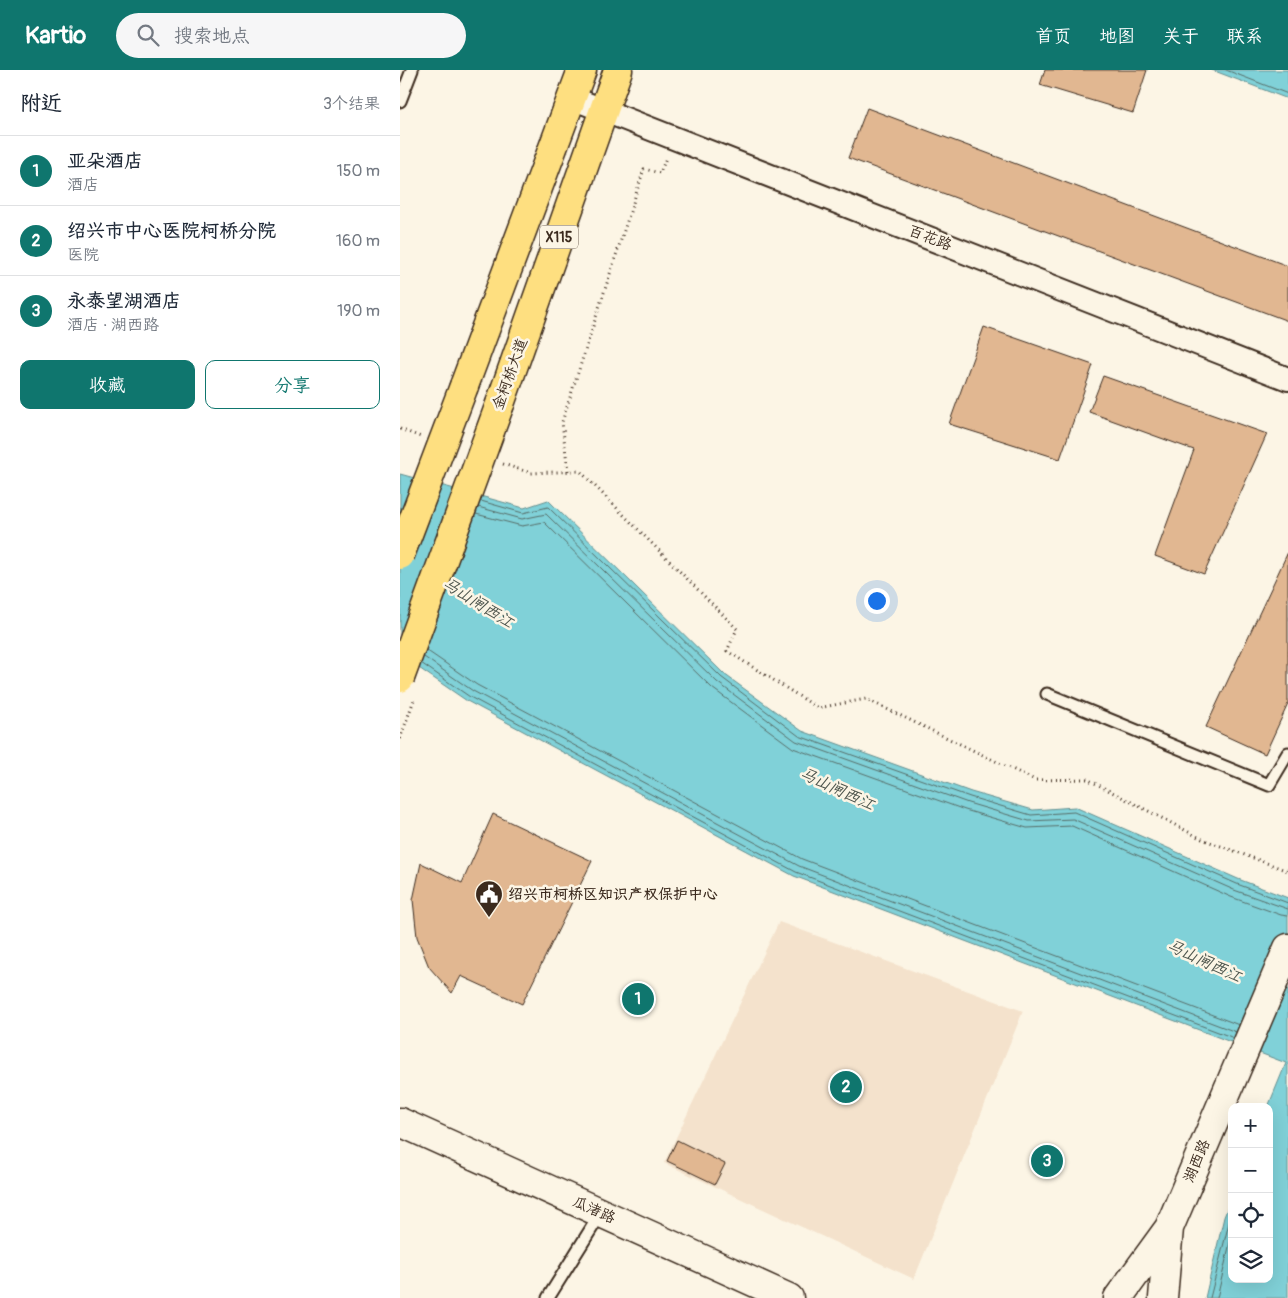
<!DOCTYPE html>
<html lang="zh">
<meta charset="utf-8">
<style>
body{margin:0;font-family:Pangolin,"LXGW WenKai TC",sans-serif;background:#f6f6f7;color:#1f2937}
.controls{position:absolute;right:15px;bottom:15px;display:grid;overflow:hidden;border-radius:10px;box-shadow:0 5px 20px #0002}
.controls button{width:45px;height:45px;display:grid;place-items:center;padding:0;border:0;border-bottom:1px solid #e0e1e3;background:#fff;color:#1f2937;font:25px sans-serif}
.you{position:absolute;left:476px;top:530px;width:18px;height:18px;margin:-12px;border:4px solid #fff;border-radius:50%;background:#1a73e8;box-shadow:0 0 0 8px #1a73e833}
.badge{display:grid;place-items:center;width:32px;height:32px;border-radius:50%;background:#0f766e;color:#fff;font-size:16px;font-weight:700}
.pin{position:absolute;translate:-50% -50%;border:2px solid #fff;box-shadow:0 1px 5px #0006}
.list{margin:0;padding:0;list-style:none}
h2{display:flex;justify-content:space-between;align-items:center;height:65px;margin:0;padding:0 20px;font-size:21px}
h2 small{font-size:16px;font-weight:400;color:#747a83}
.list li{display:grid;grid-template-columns:32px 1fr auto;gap:15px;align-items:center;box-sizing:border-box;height:70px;padding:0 20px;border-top:1px solid #e0e1e3}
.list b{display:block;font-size:19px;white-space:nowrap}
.list p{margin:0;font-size:16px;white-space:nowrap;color:#747a83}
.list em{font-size:16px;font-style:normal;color:#747a83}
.actions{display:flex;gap:10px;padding:15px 20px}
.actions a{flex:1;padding:11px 0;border:1px solid #0f766e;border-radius:10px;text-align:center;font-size:18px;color:#0f766e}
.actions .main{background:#0f766e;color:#fff}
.icon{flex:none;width:28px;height:28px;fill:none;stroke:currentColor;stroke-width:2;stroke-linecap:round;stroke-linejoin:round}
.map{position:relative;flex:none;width:888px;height:1228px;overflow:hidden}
header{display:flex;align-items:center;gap:30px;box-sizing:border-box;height:70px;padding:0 25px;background:#0f766e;color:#fff}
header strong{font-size:24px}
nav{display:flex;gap:28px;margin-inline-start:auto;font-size:18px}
.search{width:350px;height:45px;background:#f6f6f7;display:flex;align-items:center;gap:12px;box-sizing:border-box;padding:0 18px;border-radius:28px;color:#747a83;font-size:19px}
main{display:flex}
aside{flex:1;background:#fff}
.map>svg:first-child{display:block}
.built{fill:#f4e2cc}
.water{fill:#80d1d8;stroke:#648e8e}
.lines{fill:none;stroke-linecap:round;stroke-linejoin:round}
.shore{stroke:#576d68;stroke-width:1}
.building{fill:#e1b791;stroke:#3b2a1e}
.service-casing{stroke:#3b2a1e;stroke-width:15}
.minor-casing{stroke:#3b2a1e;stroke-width:26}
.tertiary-casing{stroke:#3b2a1e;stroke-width:31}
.primary-casing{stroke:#3b2a1e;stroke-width:31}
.path{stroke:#3b2a1e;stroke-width:3;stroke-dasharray:1 4;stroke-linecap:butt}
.service{stroke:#fcf5e5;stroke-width:11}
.minor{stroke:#fcf5e5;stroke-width:22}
.tertiary{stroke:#fcf5e5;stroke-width:28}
.primary{stroke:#fedf80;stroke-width:28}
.primary-bridge-casing{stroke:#3b2a1e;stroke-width:31;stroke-linecap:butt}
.primary-bridge{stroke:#fedf80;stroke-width:28}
.labels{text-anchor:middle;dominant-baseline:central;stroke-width:5;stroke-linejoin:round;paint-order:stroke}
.shield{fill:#fcf5e5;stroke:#75675a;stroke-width:1}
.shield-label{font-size:14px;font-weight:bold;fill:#3b2a1e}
.street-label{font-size:15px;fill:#3b2a1e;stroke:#fcf5e5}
.poi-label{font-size:15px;font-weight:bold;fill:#3b2a1e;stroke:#fcf5e5;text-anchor:start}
.water-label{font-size:16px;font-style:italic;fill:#4c544c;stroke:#fcf5e5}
</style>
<header>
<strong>Kartio</strong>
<div class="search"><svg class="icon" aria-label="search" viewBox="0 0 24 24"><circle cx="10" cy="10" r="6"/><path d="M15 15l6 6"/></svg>搜索地点</div>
<nav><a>首页</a><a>地图</a><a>关于</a><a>联系</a></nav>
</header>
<main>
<aside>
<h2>附近<small>3个结果</small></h2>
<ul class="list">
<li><span class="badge">1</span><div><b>亚朵酒店</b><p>酒店</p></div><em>150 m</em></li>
<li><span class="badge">2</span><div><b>绍兴市中心医院柯桥分院</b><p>医院</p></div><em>160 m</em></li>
<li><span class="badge">3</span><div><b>永泰望湖酒店</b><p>酒店 · 湖西路</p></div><em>190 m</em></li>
</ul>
<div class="actions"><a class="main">收藏</a><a>分享</a></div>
</aside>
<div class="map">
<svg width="888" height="1228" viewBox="0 0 888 1228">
<rect width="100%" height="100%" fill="#fcf5e5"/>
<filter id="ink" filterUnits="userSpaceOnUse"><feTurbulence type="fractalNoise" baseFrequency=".02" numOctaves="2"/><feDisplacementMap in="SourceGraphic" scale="10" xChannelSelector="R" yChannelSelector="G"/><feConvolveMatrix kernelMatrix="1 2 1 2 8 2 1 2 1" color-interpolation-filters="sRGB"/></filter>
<g filter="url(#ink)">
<!-- built -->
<path class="built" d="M379,852L623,941L514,1209L264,1093Z"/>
<!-- water -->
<path class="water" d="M812,0H888V29Z
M0,404L124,438L148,430L324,604L402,661L571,722L633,740L675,737L838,809L888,828V1228H805L824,1147L832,1127V1209H869V1037H868L886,993L394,806L67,631L0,585Z"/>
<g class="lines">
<!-- shore -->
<path class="shore" d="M826,0L888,24
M81,431L123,443L148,437L321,607L399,666L570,727L631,745L674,742L837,814L888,833
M78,437L122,449L146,444L317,612L396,671L568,733L629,751L673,749L834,820L888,839
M76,444L122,456L144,452L312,618L393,678L565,740L627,758L672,756L831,827L881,845L888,846
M26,580L77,615L402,789L839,955
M24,587L73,621L399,796L836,962
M21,593L70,627L396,802L834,968
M810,1228L832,1141
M817,1228L832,1164"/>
</g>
<!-- building -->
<path class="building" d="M645,0H747L733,43L640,15Z
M467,38L888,196V251L448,88Z
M584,257L693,295L660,389L549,354Z
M703,306L867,364L804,504L755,486L794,380L689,342Z
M888,482V634L865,684L806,657Z
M93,744L192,791L122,934L61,906L52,923L29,897L17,867L13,830L21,793L62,813Z
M277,1070L325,1094L315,1114L267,1091Z"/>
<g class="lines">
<!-- service casing -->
<g class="service-casing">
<path id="service" d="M0,31L12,0
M647,624L869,715L888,683
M148,1228L201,1143"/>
</g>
<!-- minor casing -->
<g class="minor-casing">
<path id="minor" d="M172,28L888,309"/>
</g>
<!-- tertiary casing -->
<g class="tertiary-casing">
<path id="tertiary" d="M0,1052L389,1228
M718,1228L769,1158
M763,1228L769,1158L888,878"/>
</g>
<!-- primary casing -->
<g class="primary-casing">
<path id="primary" d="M64,316L182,0
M100,334L218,0"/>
</g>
<!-- path -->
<path class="path" d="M0,359L21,367
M103,394L131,403L180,401L337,559L327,581L418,638L466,629L635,710L687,709L802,769L888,801
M168,401L162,352L244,99L260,103L266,88
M0,669L15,627"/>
<!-- service -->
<use href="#service" class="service"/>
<!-- minor -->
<use href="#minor" class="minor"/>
<!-- tertiary -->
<use href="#tertiary" class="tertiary"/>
<!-- primary -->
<use href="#primary" class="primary"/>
<!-- primary-bridge casing -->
<g class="primary-bridge-casing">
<path id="primary-bridge" d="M0,485L64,316
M0,608L100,334"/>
</g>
<!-- primary-bridge -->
<use href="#primary-bridge" class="primary-bridge"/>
</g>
</g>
<!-- icons -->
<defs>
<g id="civic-pin" transform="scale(1.4375)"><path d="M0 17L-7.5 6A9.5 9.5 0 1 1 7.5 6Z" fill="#3b2a1e" stroke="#fcf5e5"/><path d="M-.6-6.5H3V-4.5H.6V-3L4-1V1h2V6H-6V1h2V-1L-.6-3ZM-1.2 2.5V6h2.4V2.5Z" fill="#fff"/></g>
</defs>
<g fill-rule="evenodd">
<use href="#civic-pin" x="89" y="824"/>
</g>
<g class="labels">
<!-- shield labels -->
<rect class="shield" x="140" y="155.5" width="38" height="23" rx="4"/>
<g class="shield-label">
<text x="159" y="167">X115</text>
</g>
<!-- street labels -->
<g class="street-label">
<text transform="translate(530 168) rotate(21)">百花路</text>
<text transform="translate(110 304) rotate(-70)">金柯桥大道</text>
<text transform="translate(797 1091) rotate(-67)">湖西路</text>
<text transform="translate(194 1140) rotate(24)">瓜渚路</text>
</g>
<!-- poi labels -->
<g class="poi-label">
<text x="108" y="824">绍兴市柯桥区知识产权保护中心</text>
</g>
<!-- water labels -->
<g class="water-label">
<text transform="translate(78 533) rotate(32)">马山闸西江</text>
<text transform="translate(437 719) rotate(25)">马山闸西江</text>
<text transform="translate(804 891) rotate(25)">马山闸西江</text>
</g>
</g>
</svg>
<div class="controls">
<button>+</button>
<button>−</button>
<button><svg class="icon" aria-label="locate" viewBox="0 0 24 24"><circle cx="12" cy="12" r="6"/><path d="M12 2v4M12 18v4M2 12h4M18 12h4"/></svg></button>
<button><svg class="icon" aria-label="layers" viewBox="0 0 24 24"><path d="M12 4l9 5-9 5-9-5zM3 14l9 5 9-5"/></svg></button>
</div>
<div class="you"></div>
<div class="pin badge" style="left:238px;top:929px">1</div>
<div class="pin badge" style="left:446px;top:1017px">2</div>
<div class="pin badge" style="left:647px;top:1091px">3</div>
</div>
</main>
